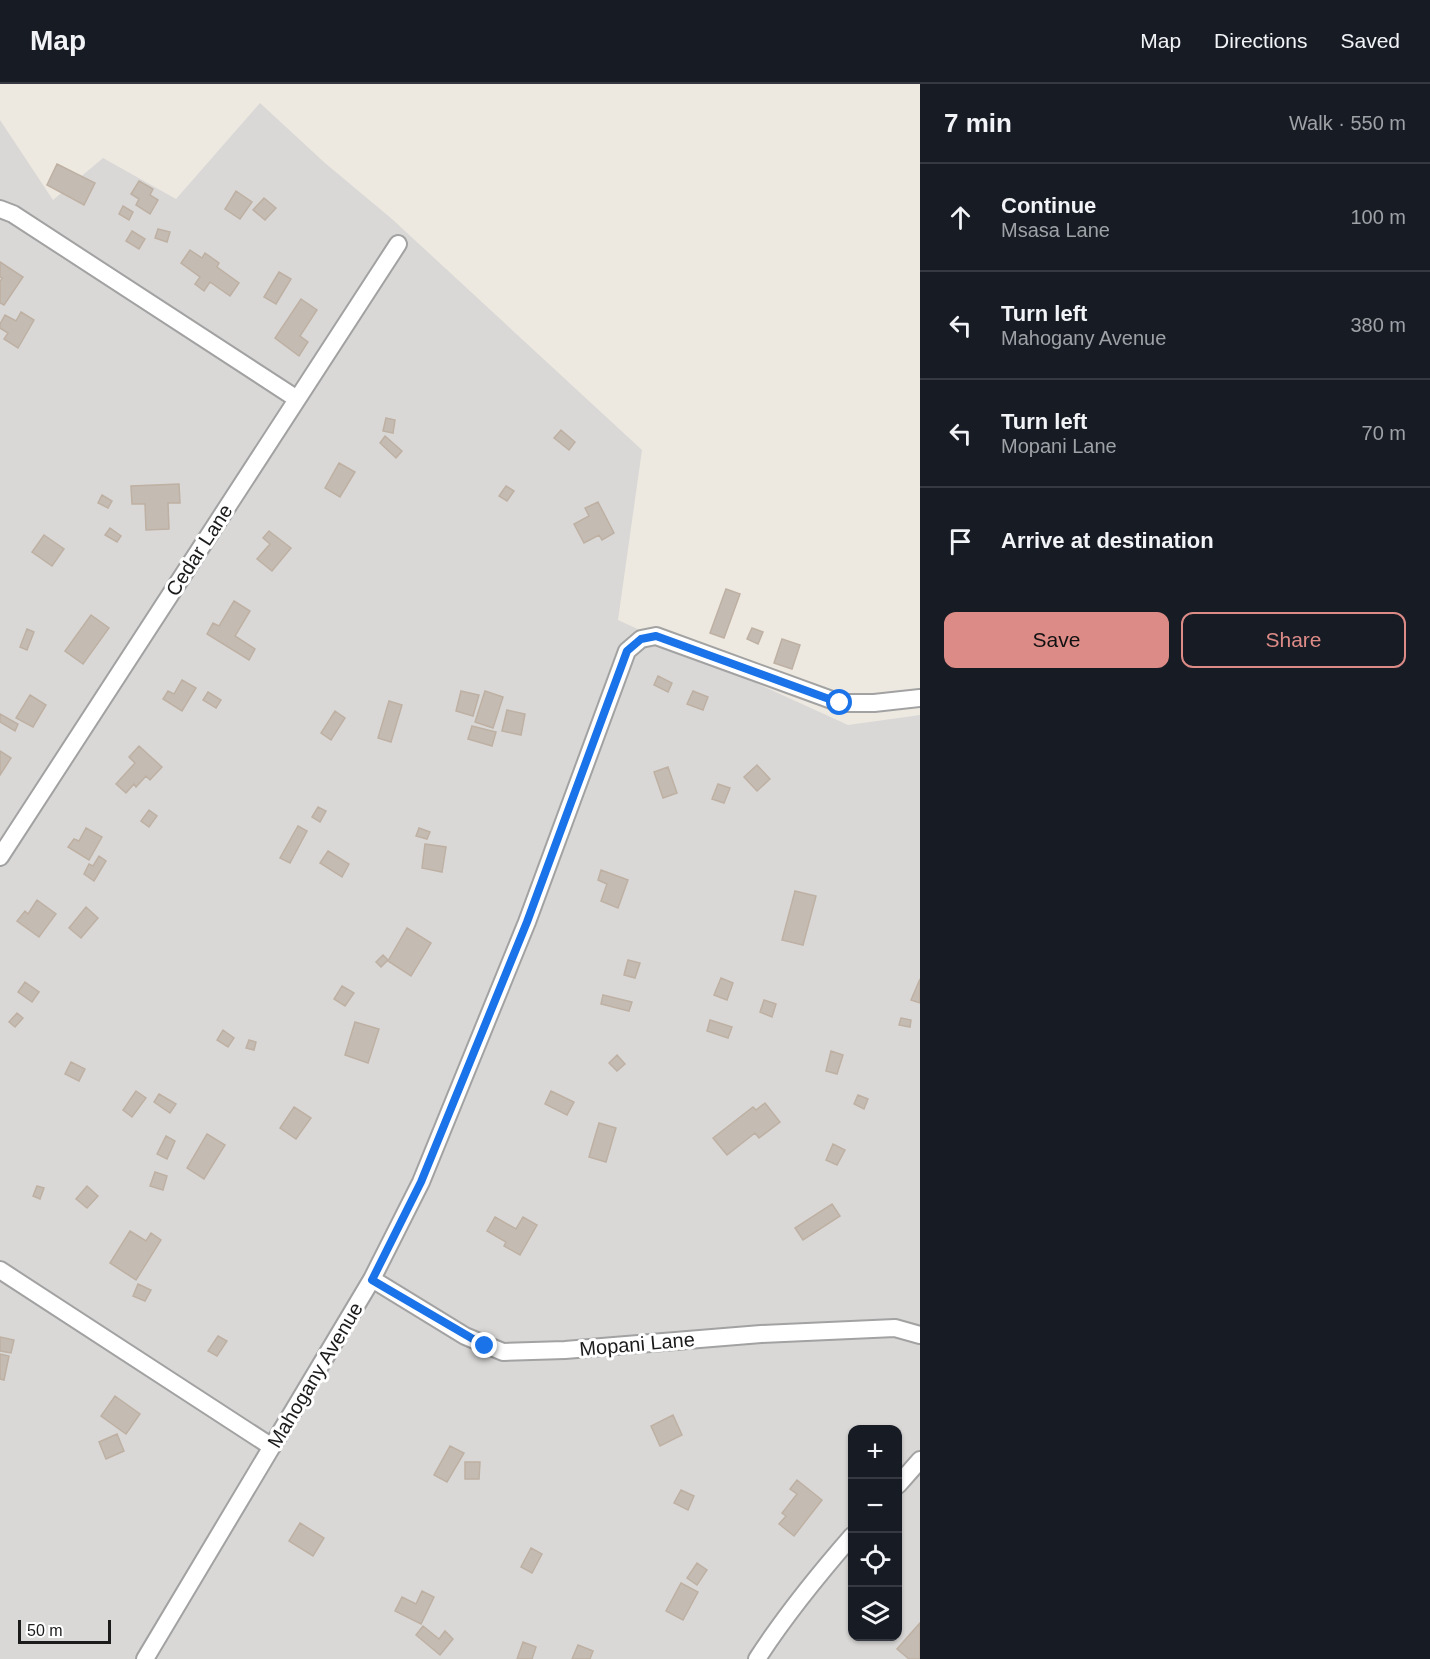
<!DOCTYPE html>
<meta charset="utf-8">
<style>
body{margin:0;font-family:Arial,sans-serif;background:#242831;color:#f1f3f6}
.controls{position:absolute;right:18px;bottom:18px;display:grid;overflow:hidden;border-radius:12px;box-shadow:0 2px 4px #0004}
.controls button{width:54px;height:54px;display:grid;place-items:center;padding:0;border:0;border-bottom:2px solid #363941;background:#171b24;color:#f1f3f6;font:30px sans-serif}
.scale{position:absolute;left:18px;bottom:15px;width:93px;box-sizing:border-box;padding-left:6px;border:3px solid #1b1b1b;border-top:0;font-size:16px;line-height:21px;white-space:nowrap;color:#1b1b1b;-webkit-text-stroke:4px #fff;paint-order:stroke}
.stop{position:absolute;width:18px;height:18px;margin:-14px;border:4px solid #1a73e8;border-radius:50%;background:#fff}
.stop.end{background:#1a73e8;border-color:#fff;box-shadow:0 2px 6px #0008}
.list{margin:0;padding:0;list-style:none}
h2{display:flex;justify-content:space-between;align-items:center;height:78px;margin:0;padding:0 24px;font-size:26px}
h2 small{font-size:20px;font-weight:400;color:#9ea1a6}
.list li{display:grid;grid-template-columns:39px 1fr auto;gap:18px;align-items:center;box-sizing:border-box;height:108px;padding:0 24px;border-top:2px solid #363941}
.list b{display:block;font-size:22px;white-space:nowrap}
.list p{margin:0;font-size:20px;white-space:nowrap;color:#9ea1a6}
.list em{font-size:20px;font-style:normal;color:#9ea1a6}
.actions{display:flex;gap:12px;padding:18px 24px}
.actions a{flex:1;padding:14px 0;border:2px solid #dd8b87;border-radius:12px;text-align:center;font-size:21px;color:#dd8b87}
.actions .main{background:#dd8b87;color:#111}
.icon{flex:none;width:33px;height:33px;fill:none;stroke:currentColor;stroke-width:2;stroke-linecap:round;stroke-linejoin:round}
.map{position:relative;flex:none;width:920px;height:1575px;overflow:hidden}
header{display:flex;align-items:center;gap:36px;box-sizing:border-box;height:84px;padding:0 30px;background:#171b24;border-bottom:2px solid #363941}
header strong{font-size:28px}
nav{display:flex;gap:33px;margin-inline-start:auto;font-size:21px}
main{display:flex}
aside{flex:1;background:#171b24}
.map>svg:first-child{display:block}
.residential{fill:#d9d8d7;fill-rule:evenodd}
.building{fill:#c4bcb3;stroke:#beb0a2;stroke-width:1.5}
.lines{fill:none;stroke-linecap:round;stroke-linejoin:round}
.minor-casing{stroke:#a2a2a2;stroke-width:20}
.minor{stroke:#fff;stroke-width:16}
.route{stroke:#1a73e8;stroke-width:8}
.labels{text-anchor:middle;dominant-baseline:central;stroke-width:6;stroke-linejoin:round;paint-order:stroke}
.street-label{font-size:20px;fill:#1b1b1b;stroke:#fff}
</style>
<header>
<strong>Map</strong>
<nav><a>Map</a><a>Directions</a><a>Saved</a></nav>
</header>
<main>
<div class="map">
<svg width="920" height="1575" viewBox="0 0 920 1575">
<rect width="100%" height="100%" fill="#ede9e0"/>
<!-- residential -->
<path class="residential" d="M260,19L325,79L392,135L642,366L618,536L848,641L920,631V1575H0V36L53,116L103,74L176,115ZM852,1346H898V1552H852Z"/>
<!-- building -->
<path class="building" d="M57,80L95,99L84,121L47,101Z
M139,97L153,105L150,111L158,116L150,130L136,121L139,115L131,110Z
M236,107L252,118L240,135L225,125Z
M264,114L276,124L265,136L253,126Z
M123,122L133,128L129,136L119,130Z
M158,145L170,148L167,158L155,154Z
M132,147L145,155L139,165L126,157Z
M190,166L202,174L205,169L219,179L217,183L239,199L230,212L210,198L204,207L195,200L200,193L181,179Z
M0,178L23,193L4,221L0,219V198L2,194L0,193Z
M279,188L291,195L276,220L264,213Z
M301,215L317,226L300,252L308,258L299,272L275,254Z
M21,228L34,236L18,264L4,255L8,249L0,244V240L5,231L16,237Z
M386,334L395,336L393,349L383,347Z
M561,346L575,358L569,366L554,354Z
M385,352L402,367L396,374L380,359Z
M339,379L355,388L340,413L325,404Z
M179,400L180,419H168L169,445L146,446L145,420H132L131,402Z
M506,402L514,407L507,417L499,412Z
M102,411L112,417L108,424L98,419Z
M598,418L614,449L602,456L599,451L584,459L574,440L589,432L585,424Z
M110,444L121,452L117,458L105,451Z
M269,447L291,464L272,487L257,475L270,460L263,454Z
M44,451L64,465L52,482L32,468Z
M726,505L740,510L724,554L710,549Z
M234,517L250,527L235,552L255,565L249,576L207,550L213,539L219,542Z
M91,531L109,544L83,580L65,567Z
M752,544L763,548L758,560L747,555Z
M27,545L34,548L27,566L20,563Z
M782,555L800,561L792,585L774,579Z
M658,592L672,599L668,608L654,601Z
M182,596L196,604L182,627L163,615L168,607L174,610Z
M461,607L479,611L473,632L456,627Z
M485,607L503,613L493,644L475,638Z
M693,607L708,613L703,626L687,620Z
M208,608L221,616L216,624L203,616Z
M30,611L46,621L33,643L16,634Z
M389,617L402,621L391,658L378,654Z
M507,626L525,630L521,651L502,647Z
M335,627L345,634L331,656L321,649Z
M0,630L18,640L15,647L0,638Z
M472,642L496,648L492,662L468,655Z
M139,662L162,683L150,696L146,692L136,703L134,700L126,709L116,700L135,679L129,673Z
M0,667L11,674L0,691Z
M757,681L770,695L757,707L744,693Z
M668,683L677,709L663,714L654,688Z
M718,700L730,704L724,719L712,715Z
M318,723L326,727L320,738L312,733Z
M149,726L157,732L149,743L141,737Z
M298,742L307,747L290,779L280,774Z
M86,744L102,753L89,776L68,763L74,755L79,757Z
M419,744L430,748L427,755L416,752Z
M425,760L446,763L442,788L422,784Z
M328,767L349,780L342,793L320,779Z
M99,772L106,777L94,797L84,790L89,780L93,782Z
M601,786L628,796L618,824L601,817L607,800L598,796Z
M795,807L816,812L803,861L782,856Z
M37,816L56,830L39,853L17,837L25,827L28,830Z
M86,823L98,834L81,854L69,844Z
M407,844L431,859L411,892L388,877Z
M383,871L388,876L381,883L376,878Z
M628,876L640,879L635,894L624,891Z
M721,894L733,899L727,916L714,911Z
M920,895V919L911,916Z
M25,898L39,908L32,918L18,908Z
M342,902L354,909L345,922L334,915Z
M603,911L632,918L629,927L601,920Z
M764,916L776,920L772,933L760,928Z
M17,929L23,934L15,943L9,938Z
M901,934L911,936L910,943L899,941Z
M710,936L732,943L728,954L707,947Z
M355,938L379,945L368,979L345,971Z
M223,946L234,954L228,963L217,956Z
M249,956L256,958L254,966L246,964Z
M831,967L843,971L837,990L826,987Z
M617,971L625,980L617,987L609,979Z
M71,978L85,985L79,997L65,990Z
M136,1007L146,1014L132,1033L123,1026Z
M551,1007L574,1018L567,1031L545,1020Z
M159,1010L176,1020L170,1029L154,1018Z
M858,1011L868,1015L864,1025L854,1020Z
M765,1019L780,1038L759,1054L755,1049L727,1071L713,1054L753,1023L756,1026Z
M294,1023L311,1034L296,1055L280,1044Z
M599,1039L616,1044L606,1078L589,1073Z
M207,1050L225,1061L204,1095L187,1084Z
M166,1052L175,1057L167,1075L157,1070Z
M833,1060L845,1066L837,1081L826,1076Z
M155,1088L167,1092L163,1106L150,1102Z
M37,1102L44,1104L40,1115L33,1112Z
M87,1102L98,1112L87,1124L76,1115Z
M832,1120L840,1132L803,1156L795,1144Z
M495,1133L516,1145L523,1133L537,1141L520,1171L504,1162L506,1158L487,1147Z
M130,1147L146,1157L151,1149L161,1156L136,1196L110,1179Z
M138,1200L151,1206L145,1217L133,1212Z
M218,1252L227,1257L217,1272L208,1267Z
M0,1253L14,1256L11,1269L0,1267Z
M0,1270L9,1272L4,1296L0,1295Z
M115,1312L140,1330L126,1350L101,1332Z
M673,1331L682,1351L660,1362L651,1342Z
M117,1350L124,1367L106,1375L99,1358Z
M450,1362L464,1369L447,1398L434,1391Z
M465,1378H480L479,1395H465Z
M797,1396L822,1416L794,1452L779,1440L786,1432L782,1429L797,1410L790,1405Z
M681,1406L694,1412L688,1426L674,1419Z
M300,1439L324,1454L313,1472L289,1457Z
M531,1464L542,1470L532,1489L521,1483Z
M697,1479L707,1486L697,1501L687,1494Z
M681,1499L698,1508L683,1536L666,1527Z
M422,1507L434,1513L421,1540L395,1527L402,1513L416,1520Z
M920,1539V1575H909L897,1565Z
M423,1542L439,1555L445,1547L453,1555L440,1571L416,1551Z
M523,1558L536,1563L532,1575H517Z
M578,1561L593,1567L590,1575H572Z"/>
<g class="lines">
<!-- minor casing -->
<g class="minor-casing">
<path id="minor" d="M0,125L13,130L297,315
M0,773L398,160
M0,1186L272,1363
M372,1195L465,1252L503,1268L565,1266L761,1250L895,1244L920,1251
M898,1401L920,1376
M145,1575L372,1195L421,1098L527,838L627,567L641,555L656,552L840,619H874L920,614
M757,1575C786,1530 818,1491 852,1452"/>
</g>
<!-- minor -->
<use href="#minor" class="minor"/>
</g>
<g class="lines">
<!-- route -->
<path class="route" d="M485,1262L372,1196L421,1098L527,838L627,567L641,555L656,552L840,619"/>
</g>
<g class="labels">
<!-- street labels -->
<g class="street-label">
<text transform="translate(199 466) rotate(-57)">Cedar Lane</text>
<text transform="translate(637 1260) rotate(-5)">Mopani Lane</text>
<text transform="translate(315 1291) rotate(-59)">Mahogany Avenue</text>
</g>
</g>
</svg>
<div class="controls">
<button>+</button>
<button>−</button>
<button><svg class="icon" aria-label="locate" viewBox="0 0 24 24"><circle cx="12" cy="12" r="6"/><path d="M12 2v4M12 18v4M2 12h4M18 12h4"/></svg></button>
<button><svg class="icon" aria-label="layers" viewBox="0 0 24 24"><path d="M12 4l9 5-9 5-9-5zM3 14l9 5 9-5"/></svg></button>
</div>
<div class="scale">50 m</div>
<div class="stop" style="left:840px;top:619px"></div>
<div class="stop end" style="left:485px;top:1262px"></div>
</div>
<aside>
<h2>7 min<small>Walk · 550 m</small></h2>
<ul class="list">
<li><svg class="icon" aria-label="ahead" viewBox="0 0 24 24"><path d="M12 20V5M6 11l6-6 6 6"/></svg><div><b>Continue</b><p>Msasa Lane</p></div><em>100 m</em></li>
<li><svg class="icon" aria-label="left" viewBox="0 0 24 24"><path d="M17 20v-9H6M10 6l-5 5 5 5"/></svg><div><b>Turn left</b><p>Mahogany Avenue</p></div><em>380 m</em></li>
<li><svg class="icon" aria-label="left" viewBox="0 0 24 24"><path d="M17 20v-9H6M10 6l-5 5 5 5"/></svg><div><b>Turn left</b><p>Mopani Lane</p></div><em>70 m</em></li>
<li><svg class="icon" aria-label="arrive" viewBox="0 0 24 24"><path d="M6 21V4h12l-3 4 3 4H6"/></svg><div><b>Arrive at destination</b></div></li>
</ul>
<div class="actions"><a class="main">Save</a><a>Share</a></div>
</aside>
</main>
